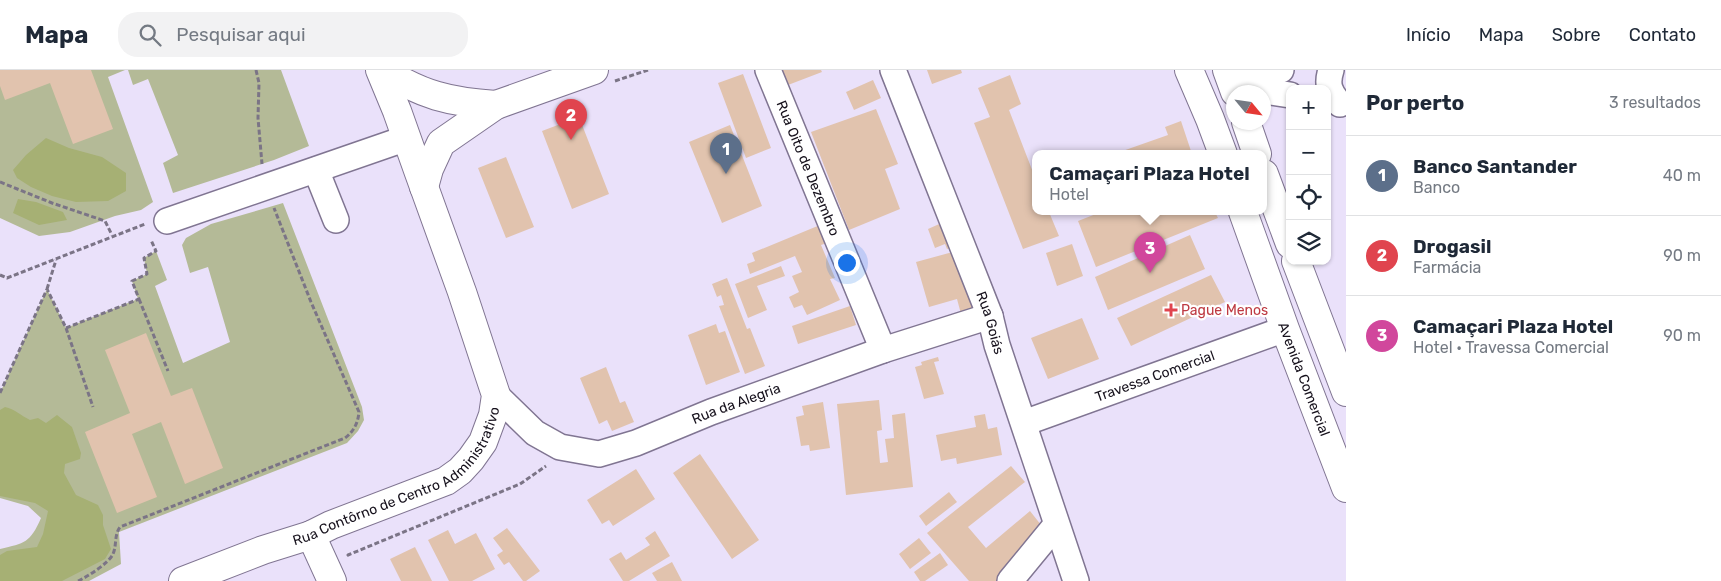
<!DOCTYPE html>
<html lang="pt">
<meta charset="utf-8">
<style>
body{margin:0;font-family:Rubik,sans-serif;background:#f2f2f3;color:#1f2937}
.controls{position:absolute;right:15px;top:15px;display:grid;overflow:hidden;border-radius:10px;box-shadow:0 1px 4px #0004}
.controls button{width:45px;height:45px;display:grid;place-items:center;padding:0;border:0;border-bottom:1px solid #e0e1e3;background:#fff;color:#1f2937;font:25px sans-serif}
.compass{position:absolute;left:1226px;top:15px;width:45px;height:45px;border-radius:50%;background:#fff;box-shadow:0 1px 4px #0004;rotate:119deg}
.you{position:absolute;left:846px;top:192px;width:18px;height:18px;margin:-12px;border:4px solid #fff;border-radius:50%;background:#1a73e8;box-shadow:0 0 0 8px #1a73e833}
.badge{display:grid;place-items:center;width:32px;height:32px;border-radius:50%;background:#db2777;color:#fff;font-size:16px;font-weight:700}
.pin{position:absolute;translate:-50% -41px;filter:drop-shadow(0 1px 2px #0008)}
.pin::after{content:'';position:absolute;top:26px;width:18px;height:15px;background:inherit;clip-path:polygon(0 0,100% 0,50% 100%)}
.popup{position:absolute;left:1032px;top:80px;width:235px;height:65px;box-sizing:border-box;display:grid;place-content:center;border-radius:10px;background:#fff;filter:drop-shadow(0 1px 4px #0005);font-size:16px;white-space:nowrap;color:#747a83}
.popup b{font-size:19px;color:#1f2937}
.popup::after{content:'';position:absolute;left:50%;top:100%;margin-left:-10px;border:10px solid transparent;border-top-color:#fff}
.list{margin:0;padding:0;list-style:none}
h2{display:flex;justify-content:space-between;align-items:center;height:65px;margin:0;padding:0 20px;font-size:21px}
h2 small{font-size:16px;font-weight:400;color:#747a83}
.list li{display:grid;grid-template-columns:32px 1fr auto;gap:15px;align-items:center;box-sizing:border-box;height:80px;padding:0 20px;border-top:1px solid #e0e1e3}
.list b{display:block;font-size:19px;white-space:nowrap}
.list p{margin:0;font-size:16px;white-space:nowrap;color:#747a83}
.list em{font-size:16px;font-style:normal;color:#747a83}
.icon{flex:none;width:28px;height:28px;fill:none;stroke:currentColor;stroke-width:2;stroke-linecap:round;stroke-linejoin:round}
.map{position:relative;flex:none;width:1346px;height:511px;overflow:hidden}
header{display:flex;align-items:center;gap:30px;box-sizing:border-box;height:70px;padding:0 25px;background:#fff;border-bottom:1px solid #e0e1e3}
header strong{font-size:24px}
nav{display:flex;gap:28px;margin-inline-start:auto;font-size:18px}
.search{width:350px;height:45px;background:#f2f2f3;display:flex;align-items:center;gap:12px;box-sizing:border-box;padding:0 18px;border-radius:20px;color:#747a83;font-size:19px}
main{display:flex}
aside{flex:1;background:#fff}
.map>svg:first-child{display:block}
.green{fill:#b4ba97}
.forest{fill:#a6b074}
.building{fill:#e1c3ae}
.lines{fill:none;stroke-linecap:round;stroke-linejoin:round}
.minor-casing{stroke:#807592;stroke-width:28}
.major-casing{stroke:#807592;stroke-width:30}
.path{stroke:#7b7486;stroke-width:3;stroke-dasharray:5 2.5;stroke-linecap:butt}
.minor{stroke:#fff;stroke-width:25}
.major{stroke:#fff;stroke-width:28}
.health-dot{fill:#e0444e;stroke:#fff;stroke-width:2}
.labels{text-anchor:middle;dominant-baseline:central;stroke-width:4.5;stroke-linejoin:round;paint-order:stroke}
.street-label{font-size:14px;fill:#16111c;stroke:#fff}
.health-label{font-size:14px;fill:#be3a42;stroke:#fff;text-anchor:start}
</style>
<header>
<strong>Mapa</strong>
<div class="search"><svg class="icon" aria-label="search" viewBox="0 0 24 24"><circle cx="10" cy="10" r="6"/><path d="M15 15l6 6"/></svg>Pesquisar aqui</div>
<nav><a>Início</a><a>Mapa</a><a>Sobre</a><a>Contato</a></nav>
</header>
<main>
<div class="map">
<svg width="1346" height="511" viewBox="0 0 1346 511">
<rect width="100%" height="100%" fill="#eae1fa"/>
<!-- green -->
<path class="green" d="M0,0H125L108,7L153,132L141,140L115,146L70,162L39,166L0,148Z
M128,0H281L309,76L274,90L173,123L163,93L178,85L148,9L133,15Z
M283,133L362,337L364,350L358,361L347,373L119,462L121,494L89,511H0V479C25,473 30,473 41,448L28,436L0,428V323L47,219L66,258L138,229L132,211L147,204L144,188L156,181L167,210L155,216L183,293L230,272L208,197L190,203L182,175L186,168L211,154Z"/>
<!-- forest -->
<path class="forest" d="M46,68L69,78L102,87L126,103V121L108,131L76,132L52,126L31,117L17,108L13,100L26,85Z
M18,129L36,132L63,142L67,150L39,155L13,143Z
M5,337C15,339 20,345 30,350L38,348L46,353L57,345L72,357L81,383L80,389L65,394L64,403L76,425L98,435L103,445V455L111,479L105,489L62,511H0V485L7,481L37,477L43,464L48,441L35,433L0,426V340Z"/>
<!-- building -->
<path class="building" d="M0,0H91L113,59L73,74L50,13L5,30L0,16Z
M782,0H821L822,2L788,15Z
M927,0H961L962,3L932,14Z
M743,4L771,78L746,88L718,13Z
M1010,5L1021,34L1009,40L1036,110V142H1049L1059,166L1023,179L974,53L990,47L978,18Z
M873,10L881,28L854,40L846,22Z
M876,39L898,94L885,99L900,139L849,160L811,62Z
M579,47L609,124L572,139L542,61Z
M1181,51L1192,84H1114L1168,65L1165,57Z
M730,55L762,136L722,153L689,72Z
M506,87L534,157L506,168L478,98Z
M1101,142H1215L1218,148L1096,197L1078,151Z
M946,151L955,176L947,179L945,174L935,178L928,159Z
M820,155L827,173L821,175L835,208L830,209L840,230L807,245L802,235L794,238L789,227L799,222L792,206L802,202L795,186L750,204L747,194L755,191L752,183Z
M1190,165L1205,199L1108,240L1095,207Z
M1072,174L1083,206L1057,216L1046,183Z
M960,180L977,239L961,244L957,229L929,237L916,192Z
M781,196L785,206L757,216L767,240L748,248L735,214Z
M1211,205L1225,232L1131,276L1117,248Z
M727,208L747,259L750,258L765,296L745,304L719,236L724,235L721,225L717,227L712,214Z
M850,236L856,255L798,274L792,256Z
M1082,248L1099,289L1048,309L1031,268Z
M716,254L719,263L725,261L740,302L706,315L688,265Z
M146,263L171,326L192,318L223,398L185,414L161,352L132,364L157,427L117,443L85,362L130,343L105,280Z
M938,287L939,291L934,292L944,324L924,329L915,297L922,295L921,292Z
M606,297L620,333L625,331L634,352L612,361L607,350L599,354L580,308Z
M879,330L882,360L877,361L880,393L888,392L885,369L894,368L892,345L905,343L913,417L846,425L837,334Z
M823,332L830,378L810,381L809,375L801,376L796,347L804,345L802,336Z
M985,344L988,359L997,357L1002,385L957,394L956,388L941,391L936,365L976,357L974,346Z
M700,384L759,470L732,489L673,403Z
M1011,396L1025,412L968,457L986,478L1030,441L1045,460L1029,485L998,511H969L927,463Z
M636,399L655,429L613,456L609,450L602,454L587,430Z
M949,422L957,432L926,456L919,446Z
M507,458L540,501L526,511H523L509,492L504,495L497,485L503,481L493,468Z
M448,460L455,474L476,463L495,499L472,511H449L428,470Z
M655,461L670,486L629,511H623L609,489L621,482L626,490L650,475L645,468Z
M919,468L931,483L910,499L899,484Z
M415,477L432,511H401L390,489Z
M940,483L948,495L925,511H920L914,502Z
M672,492L682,511H657L652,503Z"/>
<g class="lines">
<!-- minor casing -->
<g class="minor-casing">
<g id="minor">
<path id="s1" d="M768,0L883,280"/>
<path id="s2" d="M893,0L990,246L997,275L1076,511"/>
<path d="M1331,0C1326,15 1330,23 1340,34"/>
<path d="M1237,9L1264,5L1281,0"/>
<path d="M1234,18L1265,21L1290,25"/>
<path d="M316,100L336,150"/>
<path d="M167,151L407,68"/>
<path id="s3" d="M496,325L535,363L560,377L599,384L636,373L711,342L883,280L990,246"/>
<path id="s4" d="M1024,353L1285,259"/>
<path d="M1010,511L1056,455"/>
</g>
</g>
<!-- major casing -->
<g class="major-casing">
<g id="major">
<path d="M382,0C422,25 449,32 496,35"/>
<path d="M1189,0L1210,49L1223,84"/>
<path d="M1227,0L1235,22"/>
<path d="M1246,52L1257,84"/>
<path d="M1264,104L1290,174"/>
<path d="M424,117L429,99L441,73L496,35L594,0"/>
<path id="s5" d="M1243,142L1285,259L1346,418"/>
<path d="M1296,191L1346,322"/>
<path d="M311,465L332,511"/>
<path id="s6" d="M183,511L263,480L311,465L331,455L446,411L460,401L471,389L483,372L493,345L496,325L462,222L419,103L397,41L380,0"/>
</g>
</g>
<!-- path -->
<path class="path" d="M256,0L259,13L258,48L262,94
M615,11L648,0
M0,112L52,133L105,151L112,165
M0,205L7,208L145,154
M47,219L56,190
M139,229L168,301
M66,258L93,337
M0,323L47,219L66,258L139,229L132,211L147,204L144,188L156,181L151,170
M349,486L348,485L520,414L546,396
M78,511C87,507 109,493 113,484C117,475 114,465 120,457L345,368C354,361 358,353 359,342L311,232L274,138"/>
<!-- minor -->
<use href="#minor" class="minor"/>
<!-- major -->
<use href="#major" class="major"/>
</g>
<!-- markers -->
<path class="health-dot" d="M1168.5 232.5h5v5h5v5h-5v5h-5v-5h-5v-5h5z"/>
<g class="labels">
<!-- street labels -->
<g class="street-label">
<text stroke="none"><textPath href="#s1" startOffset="106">Rua Oito de Dezembro</textPath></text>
<text stroke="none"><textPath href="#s2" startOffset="271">Rua Goiás</textPath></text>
<text stroke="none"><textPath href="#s4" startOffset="139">Travessa Comercial</textPath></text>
<text stroke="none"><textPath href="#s5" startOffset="178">Avenida Comercial</textPath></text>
<text stroke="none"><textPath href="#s3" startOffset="269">Rua da Alegria</textPath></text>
<text stroke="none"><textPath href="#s6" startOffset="245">Rua Contôrno de Centro Administrativo</textPath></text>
</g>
<!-- health labels -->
<g class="health-label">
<text x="1181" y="240">Pague Menos</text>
</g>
</g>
</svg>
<div class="controls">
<button>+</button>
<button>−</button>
<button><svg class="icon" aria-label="locate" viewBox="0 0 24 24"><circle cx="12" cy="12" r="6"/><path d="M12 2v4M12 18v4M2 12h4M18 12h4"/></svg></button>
<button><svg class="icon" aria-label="layers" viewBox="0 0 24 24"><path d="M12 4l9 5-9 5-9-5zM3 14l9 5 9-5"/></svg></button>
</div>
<svg class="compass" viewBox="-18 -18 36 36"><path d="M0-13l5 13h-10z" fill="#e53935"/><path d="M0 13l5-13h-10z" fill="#747a83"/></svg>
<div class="you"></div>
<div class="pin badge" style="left:726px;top:104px;background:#5c6f8a">1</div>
<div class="pin badge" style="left:571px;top:70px;background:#e0444e">2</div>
<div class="pin badge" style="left:1150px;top:203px;background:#d1479c">3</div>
<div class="popup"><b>Camaçari Plaza Hotel</b>Hotel</div>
</div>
<aside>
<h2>Por perto<small>3 resultados</small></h2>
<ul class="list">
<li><span class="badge" style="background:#5c6f8a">1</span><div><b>Banco Santander</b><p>Banco</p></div><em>40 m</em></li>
<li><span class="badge" style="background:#e0444e">2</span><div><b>Drogasil</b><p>Farmácia</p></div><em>90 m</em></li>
<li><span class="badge" style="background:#d1479c">3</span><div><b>Camaçari Plaza Hotel</b><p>Hotel · Travessa Comercial</p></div><em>90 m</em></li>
</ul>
</aside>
</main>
